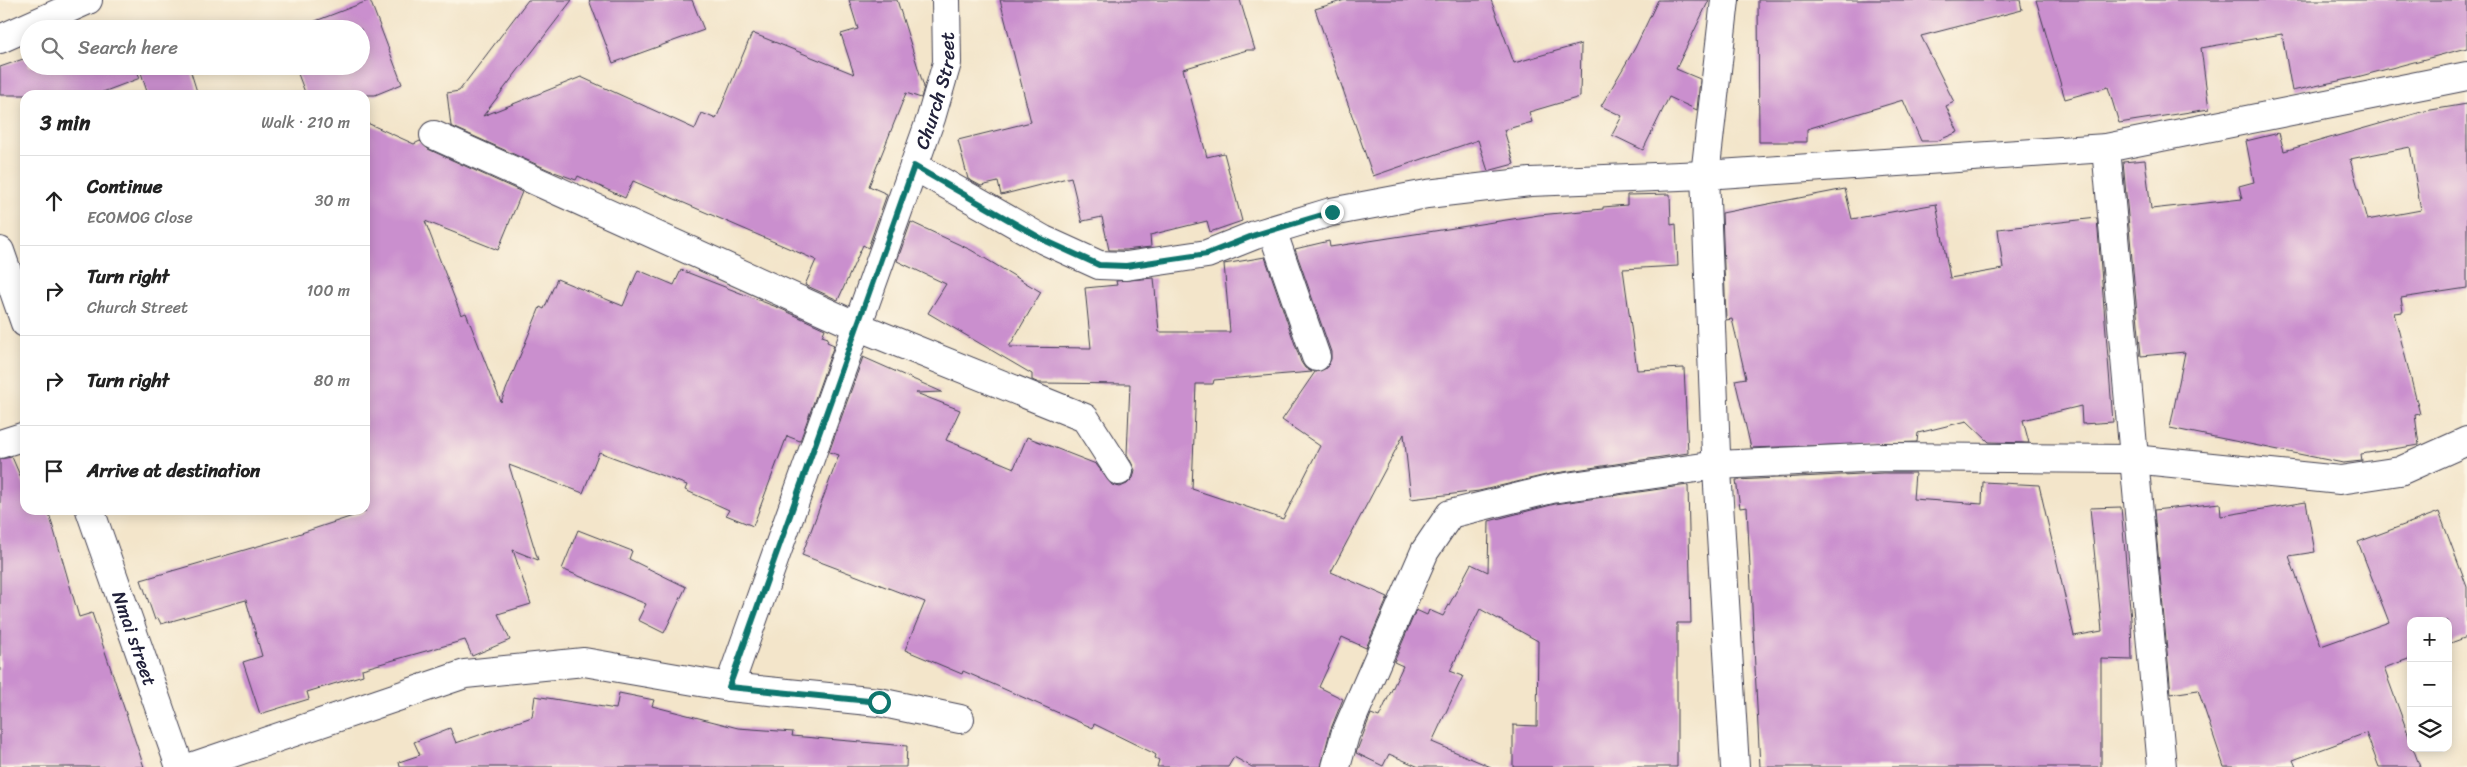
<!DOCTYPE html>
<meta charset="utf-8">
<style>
body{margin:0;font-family:Sriracha,sans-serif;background:#f2f2f2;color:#222}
.controls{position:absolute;right:15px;bottom:15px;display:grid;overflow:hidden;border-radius:10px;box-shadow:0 2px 12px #0003}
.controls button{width:45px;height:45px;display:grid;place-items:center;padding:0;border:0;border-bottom:1px solid #e0e0e0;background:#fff;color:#222;font:25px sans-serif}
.stop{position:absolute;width:15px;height:15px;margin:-11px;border:4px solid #0f766e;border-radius:50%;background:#fff}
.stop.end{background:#0f766e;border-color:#fff;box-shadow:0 1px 5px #0008}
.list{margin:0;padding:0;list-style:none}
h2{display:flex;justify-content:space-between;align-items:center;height:65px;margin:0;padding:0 20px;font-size:21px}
h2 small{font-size:16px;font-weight:400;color:#767676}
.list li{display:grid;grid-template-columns:32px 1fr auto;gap:15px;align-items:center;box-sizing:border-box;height:90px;padding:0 20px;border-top:1px solid #e0e0e0}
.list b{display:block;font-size:19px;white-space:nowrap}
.list p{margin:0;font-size:16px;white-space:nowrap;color:#767676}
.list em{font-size:16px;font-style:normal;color:#767676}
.icon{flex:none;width:28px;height:28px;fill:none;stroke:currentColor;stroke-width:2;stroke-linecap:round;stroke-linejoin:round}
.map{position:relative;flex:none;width:2467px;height:767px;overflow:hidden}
.search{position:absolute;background:#fff;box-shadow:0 2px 12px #0003;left:20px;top:20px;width:350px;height:55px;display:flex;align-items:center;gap:12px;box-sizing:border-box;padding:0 18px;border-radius:28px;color:#767676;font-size:19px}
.panel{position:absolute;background:#fff;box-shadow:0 2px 12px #0003;left:20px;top:90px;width:350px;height:425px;border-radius:15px}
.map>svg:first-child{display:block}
.building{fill:#ca8fce;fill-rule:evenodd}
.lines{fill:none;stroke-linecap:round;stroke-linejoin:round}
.minor-casing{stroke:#413f50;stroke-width:30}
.minor{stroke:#fff;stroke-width:28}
.route{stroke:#0f766e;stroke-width:6}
.labels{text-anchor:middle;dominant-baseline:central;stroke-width:4;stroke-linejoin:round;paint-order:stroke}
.street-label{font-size:19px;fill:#22223b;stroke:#fcf5e5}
</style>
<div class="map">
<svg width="2467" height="767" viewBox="0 0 2467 767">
<rect width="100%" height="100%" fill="#fcf5e5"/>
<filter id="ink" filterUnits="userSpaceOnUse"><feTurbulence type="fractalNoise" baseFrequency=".02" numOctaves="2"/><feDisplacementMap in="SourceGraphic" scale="10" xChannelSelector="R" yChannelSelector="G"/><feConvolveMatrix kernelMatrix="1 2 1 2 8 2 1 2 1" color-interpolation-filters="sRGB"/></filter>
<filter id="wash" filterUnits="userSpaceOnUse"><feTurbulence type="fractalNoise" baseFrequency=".0096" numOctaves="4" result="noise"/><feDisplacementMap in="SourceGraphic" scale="20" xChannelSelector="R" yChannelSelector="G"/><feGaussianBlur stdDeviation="1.12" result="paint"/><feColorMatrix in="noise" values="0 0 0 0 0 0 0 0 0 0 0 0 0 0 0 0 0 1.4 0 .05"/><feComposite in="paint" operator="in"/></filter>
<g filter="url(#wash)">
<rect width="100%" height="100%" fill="#f3e5ca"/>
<g id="blocks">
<!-- building -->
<path class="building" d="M370,0L402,84L375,95H306L295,66H361V29H295Z
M528,0H572L483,116L581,77L695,129L702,113L716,119L752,33L854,74L841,34L858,29L849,0H897L924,87L921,98L906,93L869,186L887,194L868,248L863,245L838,300L805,285L816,260L633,181L625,198L578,176L576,180L549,170L451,126L447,93L459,91Z
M589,0H692L704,30L613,63Z
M1000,0H1240L1255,50H1247L1183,69L1207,157L1224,153L1242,221L1210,232L1207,221L1150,235L1151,247L1125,250H1109L1102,217L1083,221L1082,223L1071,177L1001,195L998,182L981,186L968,179L958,140L1031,122Z
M1345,0H1491L1514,63L1581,44L1580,97L1529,112L1532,122L1504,130L1514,164L1488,171L1478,140L1373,176L1315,9Z
M1658,0H1709L1676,69L1700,79L1697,110L1669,97L1643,150L1612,135L1622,116L1601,106L1635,48Z
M1758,0H2020L2022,10L1921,36L1954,102L1946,106L1958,132L1937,141H1921L1903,100L1807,129V142H1759Z
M2036,0H2467V48L2357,77L2292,91L2282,34L2201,48L2209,109L2119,123L2108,87L2065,99Z
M29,57V66H135L140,78L95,95H0V67Z
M139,66H189L198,95H148Z
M2467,104V288L2401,298L2403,312L2394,313L2420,414L2415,415L2419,445L2361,454L2362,461L2343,463L2170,428L2185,352L2141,356L2123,162L2145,160L2151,209L2242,199L2239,186L2254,182L2246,141L2279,133L2284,151L2425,111ZM2410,147L2421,210L2367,220L2350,159Z
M365,122L414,144L420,141L428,149L522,192L498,250L425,221L461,315L466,313L501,402L540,307L544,309L557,279L623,306L638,270L674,285L681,270L779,308L825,329L822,336L828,338L827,342L834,345L800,441L787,436L753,526L726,515L729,510L685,490L687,485L599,452L583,493L509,465L538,560L513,550L531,604L498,614L510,640L472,656L465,640L362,669L363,675L307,692L309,699L260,714L243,662L262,656L246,600L161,624L158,618L155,620L141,580L286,538L365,512Z
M1845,189L1852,219L1936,204L1950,278L2003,269L1998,229L2097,218L2113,422L2082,424L2081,406L2023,420L2029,443L1989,442L1967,421L1918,433L1917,442L1751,448L1735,380L1746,378L1732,319L1726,320L1722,213Z
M1670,194L1671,225L1676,224L1678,266L1623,269L1637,370L1684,368L1688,453L1550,474L1479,491L1411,499L1404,434L1331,572L1388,597L1366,648L1342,637L1319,687L1343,699L1330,731L1321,767H1252L1234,757L1228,767H1157L1159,760L1155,758L1156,755L1153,753L1094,724L1093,728L963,671L962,674L905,650L925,602L802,555L839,455L829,452L863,357L942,392L916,393L960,410L946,440L1014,468L1027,437L1096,464L1112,485L1120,487L1127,484L1133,478L1135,470L1127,454L1130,384L1039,383L1032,380V374L928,313L946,284L897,261L911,222L971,250L1041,292L1009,347L1091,348L1085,288L1117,285L1116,281L1154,278L1159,332H1230L1224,264L1265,257L1301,362L1305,368L1312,372L1214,380L1213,384H1196L1192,489L1283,519L1320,446L1282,420L1315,372L1327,368L1331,359V352L1295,249L1329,241L1330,247L1539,215L1603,209V207L1627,205V195Z
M12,457L25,487V510H48L79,617L92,613L144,767H0V459Z
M1883,473H1915L1913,499L1982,504L1983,482L2039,485L2074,636L2102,631L2090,508L2121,507L2131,619L2132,660L2101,659V767H1760L1747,507L1740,508L1736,480Z
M1688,485L1691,623H1677V767H1513V725L1537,726L1538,641L1480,609L1450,671L1463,676L1432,742L1491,767H1419L1389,754L1383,766L1356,753L1371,714L1379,717L1403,666L1394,662L1416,610L1427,615L1429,610L1443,616L1471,564L1488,572L1489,521L1555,504Z
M2306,502L2315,552L2289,556L2321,646L2389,622L2358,542L2439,512L2467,587V637L2448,644V621H2411V658L2384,668L2411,742V748H2413L2420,767H2379L2366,733L2293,760L2296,767H2224L2198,690L2171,694L2154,510L2220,503L2221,516Z
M578,530L632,551L629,559L686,587L664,633L638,620L646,604L562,569Z
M619,693L654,700L652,706L738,728L793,732L792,736L907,746L906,767H400L399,762L420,755L414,742L450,728L456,743L532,717L535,696L616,709Z"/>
</g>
</g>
<g filter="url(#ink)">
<use href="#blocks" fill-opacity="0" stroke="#413f50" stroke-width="1"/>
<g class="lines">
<!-- minor casing -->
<g class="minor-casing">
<g id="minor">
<path d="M1725,0L1705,175L1716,453L1735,767"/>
<path d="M0,39L88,0"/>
<path d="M434,135L857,326L1085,418L1119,471"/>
<path d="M2106,148L2162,767"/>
<path d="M914,166L1044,240L1099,265L1126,266L1207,254L1255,235L1331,212L1427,194L1530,182L1705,175L2106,148L2467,76"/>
<path d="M1272,230L1316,357"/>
<path d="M0,251L25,323"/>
<path d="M0,444L25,436"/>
<path id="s1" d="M90,510L180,767"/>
<path id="s2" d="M729,687L931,118L947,63L946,0"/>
<path d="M191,767L465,674L584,662L729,687L879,702L960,719"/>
<path d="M1336,767L1345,735L1425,551L1450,514L1552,489L1717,465L1883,457L2133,459L2340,480L2400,471L2467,441"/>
</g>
</g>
<!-- minor -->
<use href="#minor" class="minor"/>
</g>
</g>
<g class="lines" filter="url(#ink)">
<!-- route -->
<path class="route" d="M879,702L729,687L914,166L1044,240L1099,265L1126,266L1207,254L1255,235L1332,212"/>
</g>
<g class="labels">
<!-- street labels -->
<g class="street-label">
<text stroke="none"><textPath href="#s2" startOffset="632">Church Street</textPath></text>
<text stroke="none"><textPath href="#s1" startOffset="136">Nmai street</textPath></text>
</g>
</g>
</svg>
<div class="controls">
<button>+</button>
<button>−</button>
<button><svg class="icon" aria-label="layers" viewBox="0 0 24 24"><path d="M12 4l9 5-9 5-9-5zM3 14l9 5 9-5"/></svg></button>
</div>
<div class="stop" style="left:879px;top:702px"></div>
<div class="stop end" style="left:1332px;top:212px"></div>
<div class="search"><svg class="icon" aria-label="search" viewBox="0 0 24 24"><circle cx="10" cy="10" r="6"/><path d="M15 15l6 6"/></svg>Search here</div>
<section class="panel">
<h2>3 min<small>Walk · 210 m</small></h2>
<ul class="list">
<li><svg class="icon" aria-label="ahead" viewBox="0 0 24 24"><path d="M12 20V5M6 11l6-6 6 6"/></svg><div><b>Continue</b><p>ECOMOG Close</p></div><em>30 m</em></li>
<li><svg class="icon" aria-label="right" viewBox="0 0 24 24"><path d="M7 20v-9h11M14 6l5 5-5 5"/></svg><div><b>Turn right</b><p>Church Street</p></div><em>100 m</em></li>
<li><svg class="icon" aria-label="right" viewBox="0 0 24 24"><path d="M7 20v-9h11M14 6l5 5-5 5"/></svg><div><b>Turn right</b></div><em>80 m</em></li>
<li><svg class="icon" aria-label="arrive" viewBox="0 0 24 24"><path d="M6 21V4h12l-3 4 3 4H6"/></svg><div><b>Arrive at destination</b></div></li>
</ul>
</section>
</div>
